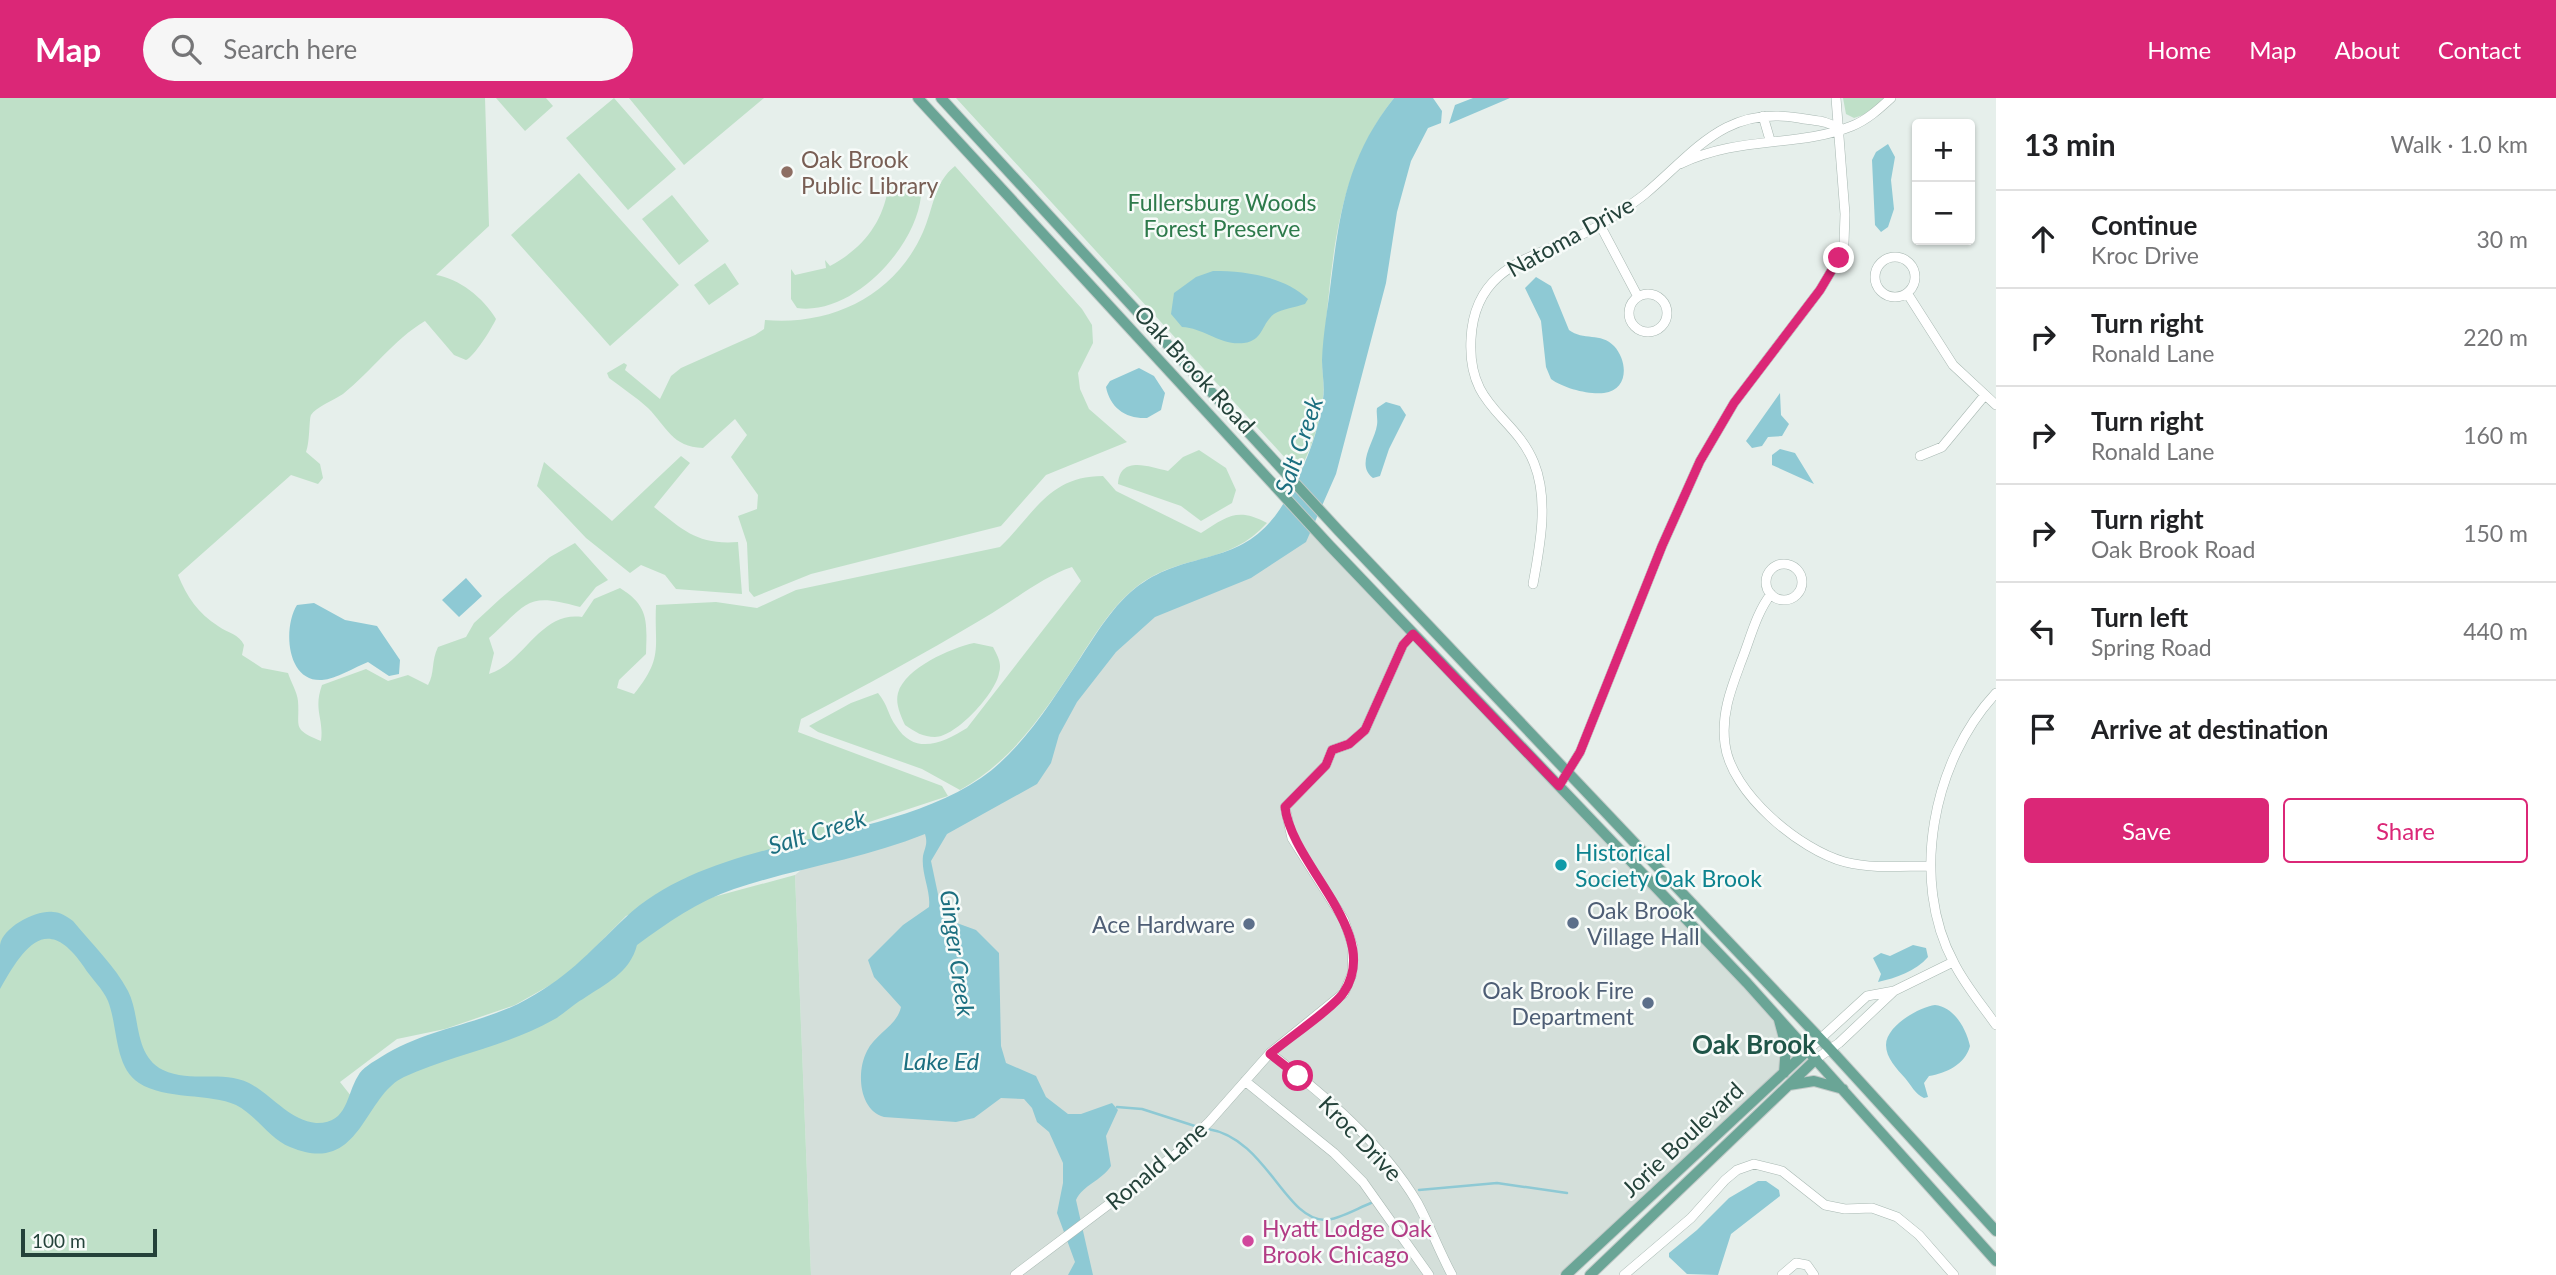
<!DOCTYPE html>
<meta charset="utf-8">
<style>
body{margin:0;font-family:Lato,sans-serif;background:#f6f6f6;color:#202124}
.controls{position:absolute;right:21px;top:21px;display:grid;overflow:hidden;border-radius:7px;box-shadow:0 2px 5px #0004}
.controls button{width:63px;height:63px;display:grid;place-items:center;padding:0;border:0;border-bottom:2px solid #e0e0e0;background:#fff;color:#202124;font:35px sans-serif}
.scale{position:absolute;left:21px;bottom:18px;width:136px;box-sizing:border-box;padding-left:7px;border:4px solid #24423a;border-top:0;font-size:19px;line-height:24px;white-space:nowrap;color:#24423a;-webkit-text-stroke:5px #f7fbf9;paint-order:stroke}
.stop{position:absolute;width:21px;height:21px;margin:-16px;border:5px solid #db2777;border-radius:50%;background:#fff}
.stop.end{background:#db2777;border-color:#fff;box-shadow:0 2px 7px #0008}
.list{margin:0;padding:0;list-style:none}
h2{display:flex;justify-content:space-between;align-items:center;height:91px;margin:0;padding:0 28px;font-size:30px}
h2 small{font-size:23px;font-weight:400;color:#757577}
.list li{display:grid;grid-template-columns:46px 1fr auto;gap:21px;align-items:center;box-sizing:border-box;height:98px;padding:0 28px;border-top:2px solid #e0e0e0}
.list b{display:block;font-size:26px;white-space:nowrap}
.list p{margin:0;font-size:23px;white-space:nowrap;color:#757577}
.list em{font-size:23px;font-style:normal;color:#757577}
.actions{display:flex;gap:14px;padding:21px 28px}
.actions a{flex:1;padding:16px 0;border:2px solid #db2777;border-radius:7px;text-align:center;font-size:24px;color:#db2777}
.actions .main{background:#db2777;color:#fff}
.icon{flex:none;width:38px;height:38px;fill:none;stroke:currentColor;stroke-width:2;stroke-linecap:round;stroke-linejoin:round}
.map{position:relative;flex:none;width:1996px;height:1177px;overflow:hidden}
header{display:flex;align-items:center;gap:42px;box-sizing:border-box;height:98px;padding:0 35px;background:#db2777;color:#fff}
header strong{font-size:33px}
nav{display:flex;gap:38px;margin-inline-start:auto;font-size:24px}
.search{width:490px;height:63px;background:#f6f6f6;display:flex;align-items:center;gap:18px;box-sizing:border-box;padding:0 24px;border-radius:38px;color:#757577;font-size:26px}
main{display:flex}
aside{flex:1;background:#fff}
.map>svg:first-child{display:block}
.built{fill:#d4dfda}
.green{fill:#bfe0c8}
.water{fill:#8ec9d4}
.lines{fill:none;stroke-linecap:round;stroke-linejoin:round}
.stream{stroke:#8ec9d4;stroke-width:2.5}
.minor-casing{stroke:#a8b8b2;stroke-width:10}
.major-casing{stroke:#c2cac8;stroke-width:12}
.minor{stroke:#fff;stroke-width:9}
.major{stroke:#6aa596;stroke-width:10}
.route{stroke:#db2777;stroke-width:9}
.education-dot{fill:#8d6e63;stroke:#f7fbf9;stroke-width:2.5}
.culture-dot{fill:#0f9aa8;stroke:#f7fbf9;stroke-width:2.5}
.service-dot{fill:#5c6f8a;stroke:#f7fbf9;stroke-width:2.5}
.hotel-dot{fill:#d1479c;stroke:#f7fbf9;stroke-width:2.5}
.labels{text-anchor:middle;dominant-baseline:central;stroke-width:5;stroke-linejoin:round;paint-order:stroke}
.education-label{font-size:23px;fill:#785e54;stroke:#f7fbf9;text-anchor:start}
.park-label{font-size:23px;fill:#2d7a4b;stroke:#f7fbf9}
.street-label{font-size:23px;fill:#24423a;stroke:#f7fbf9}
.culture-label{font-size:23px;fill:#0d838f;stroke:#f7fbf9;text-anchor:start}
.service-label{font-size:23px;fill:#4e5e75;stroke:#f7fbf9;text-anchor:end}
.hotel-label{font-size:23px;fill:#b23c85;stroke:#f7fbf9;text-anchor:start}
.water-label{font-size:24px;font-style:italic;fill:#1c6f80;stroke:#f7fbf9}
.quarter-label{font-size:26px;font-weight:bold;fill:#1f5548;stroke:#f7fbf9}
</style>
<header>
<strong>Map</strong>
<div class="search"><svg class="icon" aria-label="search" viewBox="0 0 24 24"><circle cx="10" cy="10" r="6"/><path d="M15 15l6 6"/></svg>Search here</div>
<nav><a>Home</a><a>Map</a><a>About</a><a>Contact</a></nav>
</header>
<main>
<div class="map">
<svg width="1996" height="1177" viewBox="0 0 1996 1177">
<rect width="100%" height="100%" fill="#e6efeb"/>
<!-- built -->
<path class="built" d="M1304,427L1803,952L1559,1177H811L795,777L806,768L943,725L1065,615L1110,556L1158,509Z"/>
<!-- green -->
<path class="green" d="M0,0H485L489,128L436,177C458,180 484,200 496,221C492,230 474,259 466,262L454,257L425,223C393,242 372,273 343,296C334,302 316,309 311,317C309,321 310,344 306,354L320,366L323,380L318,386L291,377L178,477C187,499 198,515 218,528C228,535 239,536 244,547L242,557L262,570L288,575C291,584 297,594 298,603C300,629 291,631 321,643C324,620 313,612 322,587L366,571L388,583L408,577L428,587C435,575 431,563 438,549L466,539L474,525L500,501L550,459L575,445L608,482L596,489L580,509C526,494 529,504 489,540L494,555L489,576C524,565 540,513 582,519L594,501L620,490C649,508 647,523 646,556L619,582L617,590L634,596C664,559 654,550 656,507L716,504L757,510L796,492L1000,449C1035,415 1049,378 1103,378L1116,393L1201,435C1227,418 1238,409 1267,425C1229,467 1184,456 1143,484C1115,503 1096,535 1078,563C1046,612 1013,663 960,692L922,671L818,634L809,628L851,605L878,595C888,607 888,617 896,628C915,658 943,645 967,630L1081,483L1072,469C1042,479 1012,504 984,520C924,556 863,589 801,621L798,634L942,688L948,698L854,729L626,818L568,877L515,907L445,931L397,941L340,984L366,1017L398,974L639,841L691,805L795,777L811,1177H0Z
M496,0H546L553,8L525,33Z
M614,0L676,71L628,112L566,40Z
M629,0H764L684,67Z
M956,0H1394C1335,75 1332,164 1323,257C1321,271 1325,285 1323,299C1321,325 1310,352 1299,375Z
M1843,0H1885L1869,15L1854,20L1846,16Z
M955,68L1082,211L1092,227L1093,245L1078,275L1080,291L1089,311L1127,344L1046,377L1001,428L811,476L754,499L749,493L747,445L738,418L757,411L758,397L731,359L747,337L735,321L703,350C672,349 667,329 648,310C636,299 622,290 609,280L607,275L624,265L627,267L625,272L660,301L671,278L681,270L755,237L764,231L765,222C831,228 895,198 923,134C933,112 934,84 955,68Z
M579,75L679,187L610,248L511,137Z
M883,86L913,89L921,98C916,149 853,218 797,210L791,201V171L795,177L826,170L825,162L830,168C862,151 882,126 888,91L882,89Z
M672,97L709,143L679,167L642,121Z
M725,165L739,186L709,207L694,187Z
M1199,352L1226,370L1236,392L1232,405L1201,423L1181,408L1118,386C1120,357 1149,369 1168,373L1183,359Z
M681,358L690,365L654,409C684,433 698,447 738,444L742,496L676,491L665,477L641,467L630,475L586,440L537,388L544,364L612,423Z
M974,545L993,549C998,559 1002,565 999,575C996,595 956,639 935,639C923,639 915,634 905,627C901,618 895,606 898,595C905,570 951,550 974,545Z"/>
<!-- water -->
<path class="water" d="M1394,0H1433L1442,13L1441,25L1428,30L1411,63L1397,114L1386,185L1336,376L1306,444L1251,480L1155,519L1116,554L1077,604L1059,637L1051,665L1037,686L947,736L931,763L943,820L976,832L999,855L1001,948L1006,965L1036,978L1046,999L1068,1016H1081L1112,1005L1118,1012L1106,1038L1111,1068C1101,1083 1083,1087 1076,1102L1093,1177H1068L1075,1164L1057,1115L1063,1085V1065L1049,1034L1037,1024L1032,1010L1024,1001L1001,1000L974,1020L956,1024L884,1019C859,1012 856,974 867,953C875,936 897,928 901,909L874,879L868,862L903,827L929,809C931,792 921,776 923,758C925,749 928,746 925,736C863,761 797,770 734,791C698,803 667,825 637,847C630,875 605,886 583,901C572,907 563,917 553,922C507,948 452,957 404,979C363,998 361,1079 290,1049C270,1041 256,1017 236,1007C210,995 165,1002 139,985C114,969 118,928 108,903C103,891 91,880 84,869C46,813 23,851 0,891C0,877 0,860 0,847C3,829 36,812 53,814C60,814 68,819 73,823C91,845 115,868 128,893C141,918 133,957 163,972C191,985 222,972 249,985C272,997 290,1023 316,1025C348,1026 346,997 358,978C362,970 373,964 381,959C423,932 474,927 518,906C567,881 587,856 625,820C715,735 881,748 981,680C1023,651 1053,601 1081,559C1098,533 1117,501 1144,484C1192,452 1242,468 1280,411C1301,379 1318,339 1323,301C1325,288 1322,275 1322,262C1323,236 1328,209 1331,183C1340,111 1348,58 1394,0Z
M1473,0H1510L1449,26L1455,7Z
M1888,46L1895,59L1891,82L1894,111L1888,129L1881,134L1875,127L1872,62L1876,54Z
M1213,173C1245,173 1284,178 1308,201L1305,206C1296,209 1282,211 1274,216C1261,226 1264,242 1244,245C1221,248 1204,230 1182,229L1171,216L1174,195L1196,179Z
M1536,179L1551,188L1569,232C1583,243 1601,234 1614,248C1628,263 1629,292 1604,295C1589,297 1563,290 1551,281L1546,269L1541,223L1525,190Z
M1139,270L1154,278L1165,295L1161,312L1147,320C1126,321 1110,310 1106,289L1110,283Z
M1780,295L1781,317L1789,326L1782,338L1768,339L1762,348L1752,350L1746,343Z
M1386,304L1400,308L1406,317L1389,351L1380,378L1373,380C1355,367 1375,343 1377,327C1378,321 1376,316 1377,310Z
M1780,351L1795,355L1814,386L1772,367V357Z
M466,480L482,498L459,519L442,502Z
M314,505L345,522L377,528L400,562L399,576L389,578L368,564C355,569 336,581 322,582C286,584 283,529 297,507Z
M1913,847L1926,850L1928,859C1916,873 1896,880 1878,884L1881,876L1873,860L1881,855L1890,858Z
M1935,907C1954,909 1966,930 1970,948C1965,967 1946,975 1929,978L1924,985L1928,999L1924,1000C1915,996 1911,987 1905,980C1897,971 1886,960 1886,947C1886,928 1919,909 1935,907Z
M1758,1083H1766L1779,1092L1780,1098L1731,1136L1718,1177L1687,1176L1669,1159V1155L1697,1132L1729,1100Z"/>
<g class="lines">
<!-- stream -->
<path class="stream" d="M1117,1009L1142,1011L1198,1029
M1208,1031C1266,1040 1285,1122 1325,1122C1338,1122 1358,1110 1371,1105
M1419,1092L1497,1085L1567,1095"/>
<!-- minor casing -->
<g class="minor-casing">
<path id="minor" d="M1763,18L1770,42
M1680,66C1740,37 1797,50 1852,28C1867,22 1879,11 1891,0
M1600,127L1637,197
M1875 179a20 20 0 1 1 40 0a20 20 0 1 1-40 0Z
M1907,195L1953,267L1996,307
M1629 215a19 19 0 1 1 38 0a19 19 0 1 1-38 0Z
M1920,358L1942,349L1985,297
M1766 484a18 18 0 1 1 36 0a18 18 0 1 1-36 0Z
M1533,486C1540,448 1549,402 1534,365C1514,316 1467,310 1471,241C1475,156 1554,159 1606,123C1619,114 1633,106 1645,96C1695,54 1725,7 1799,20C1814,23 1827,22 1839,31
M1771,496C1756,515 1750,542 1741,564C1731,591 1721,616 1725,646C1731,695 1800,752 1845,764C1873,771 1902,768 1930,768
M1996,595C1933,662 1909,782 1954,865C1965,887 1982,907 1996,927
M1559,688L1580,654L1662,448L1700,363L1734,305L1820,192L1839,160L1844,145L1845,116L1836,0
M1808,952L1867,898L1894,893
M1270,955C1324,997 1382,1045 1417,1104C1430,1128 1439,1153 1452,1177
M1816,961L1839,945L1894,893L1953,864
M1245,983L1334,1055L1363,1084L1429,1177
M1015,1177L1177,1055L1209,1024L1270,955L1344,895L1352,876L1353,849L1344,822L1292,740L1285,709L1326,667L1332,652L1349,646L1365,632L1403,547L1413,536
M1624,1177L1691,1120L1725,1082L1737,1072L1754,1066L1782,1073L1825,1107L1845,1111L1872,1110L1897,1119L1919,1137L1954,1177
M1782,1177L1796,1165L1807,1167L1814,1177"/>
</g>
<!-- major casing -->
<g class="major-casing">
<path id="major" d="M918,0L1330,448L1747,885L1996,1163
M941,0L1338,432L1830,951L1996,1133
M1779,922L1786,948L1784,975
M1789,987L1814,983L1843,991
M1566,1177L1808,952
M1590,1177L1816,961"/>
</g>
<!-- minor -->
<use href="#minor" class="minor"/>
<!-- major -->
<use href="#major" class="major"/>
</g>
<g class="lines">
<!-- route -->
<path class="route" d="M1298,978L1270,956C1286,942 1335,909 1344,894C1383,835 1292,768 1285,709L1326,667L1332,652L1349,646L1365,632L1403,547L1413,536L1559,688L1580,654L1662,448L1700,363L1734,305L1820,192L1839,160"/>
</g>
<!-- markers -->
<circle class="education-dot" cx="787" cy="74" r="7"/>
<circle class="culture-dot" cx="1561" cy="767" r="7"/>
<g class="service-dot">
<circle cx="1573" cy="825" r="7"/>
<circle cx="1249" cy="826" r="7"/>
<circle cx="1648" cy="905" r="7"/>
</g>
<circle class="hotel-dot" cx="1248" cy="1143" r="7"/>
<g class="labels">
<!-- education labels -->
<g class="education-label">
<text x="801" y="61">Oak Brook<tspan x="801" dy="26">Public Library</tspan></text>
</g>
<!-- park labels -->
<g class="park-label">
<text x="1222" y="104">Fullersburg Woods<tspan x="1222" dy="26">Forest Preserve</tspan></text>
</g>
<!-- street labels -->
<g class="street-label">
<text transform="translate(1570 138) rotate(-29)">Natoma Drive</text>
<text transform="translate(1195 271) rotate(47)">Oak Brook Road</text>
<text transform="translate(1361 1040) rotate(46)">Kroc Drive</text>
<text transform="translate(1682 1041) rotate(-43)">Jorie Boulevard</text>
<text transform="translate(1156 1067) rotate(-40)">Ronald Lane</text>
</g>
<!-- culture labels -->
<g class="culture-label">
<text x="1575" y="754">Historical<tspan x="1575" dy="26">Society Oak Brook</tspan></text>
</g>
<!-- service labels -->
<g class="service-label">
<text x="1587" y="812" text-anchor="start">Oak Brook<tspan x="1587" dy="26">Village Hall</tspan></text>
<text x="1235" y="826">Ace Hardware</text>
<text x="1634" y="892">Oak Brook Fire<tspan x="1634" dy="26">Department</tspan></text>
</g>
<!-- hotel labels -->
<g class="hotel-label">
<text x="1262" y="1130">Hyatt Lodge Oak<tspan x="1262" dy="26">Brook Chicago</tspan></text>
</g>
<!-- water labels -->
<g class="water-label">
<text transform="translate(1298 347) rotate(-71)">Salt Creek</text>
<text transform="translate(817 733) rotate(-17)">Salt Creek</text>
<text transform="translate(958 855) rotate(82)">Ginger Creek</text>
<text x="941" y="962">Lake Ed</text>
</g>
<!-- quarter labels -->
<g class="quarter-label">
<text x="1754" y="946">Oak Brook</text>
</g>
</g>
</svg>
<div class="controls">
<button>+</button>
<button>−</button>
</div>
<div class="scale">100 m</div>
<div class="stop" style="left:1298px;top:978px"></div>
<div class="stop end" style="left:1839px;top:160px"></div>
</div>
<aside>
<h2>13 min<small>Walk · 1.0 km</small></h2>
<ul class="list">
<li><svg class="icon" aria-label="ahead" viewBox="0 0 24 24"><path d="M12 20V5M6 11l6-6 6 6"/></svg><div><b>Continue</b><p>Kroc Drive</p></div><em>30 m</em></li>
<li><svg class="icon" aria-label="right" viewBox="0 0 24 24"><path d="M7 20v-9h11M14 6l5 5-5 5"/></svg><div><b>Turn right</b><p>Ronald Lane</p></div><em>220 m</em></li>
<li><svg class="icon" aria-label="right" viewBox="0 0 24 24"><path d="M7 20v-9h11M14 6l5 5-5 5"/></svg><div><b>Turn right</b><p>Ronald Lane</p></div><em>160 m</em></li>
<li><svg class="icon" aria-label="right" viewBox="0 0 24 24"><path d="M7 20v-9h11M14 6l5 5-5 5"/></svg><div><b>Turn right</b><p>Oak Brook Road</p></div><em>150 m</em></li>
<li><svg class="icon" aria-label="left" viewBox="0 0 24 24"><path d="M17 20v-9H6M10 6l-5 5 5 5"/></svg><div><b>Turn left</b><p>Spring Road</p></div><em>440 m</em></li>
<li><svg class="icon" aria-label="arrive" viewBox="0 0 24 24"><path d="M6 21V4h12l-3 4 3 4H6"/></svg><div><b>Arrive at destination</b></div></li>
</ul>
<div class="actions"><a class="main">Save</a><a>Share</a></div>
</aside>
</main>
